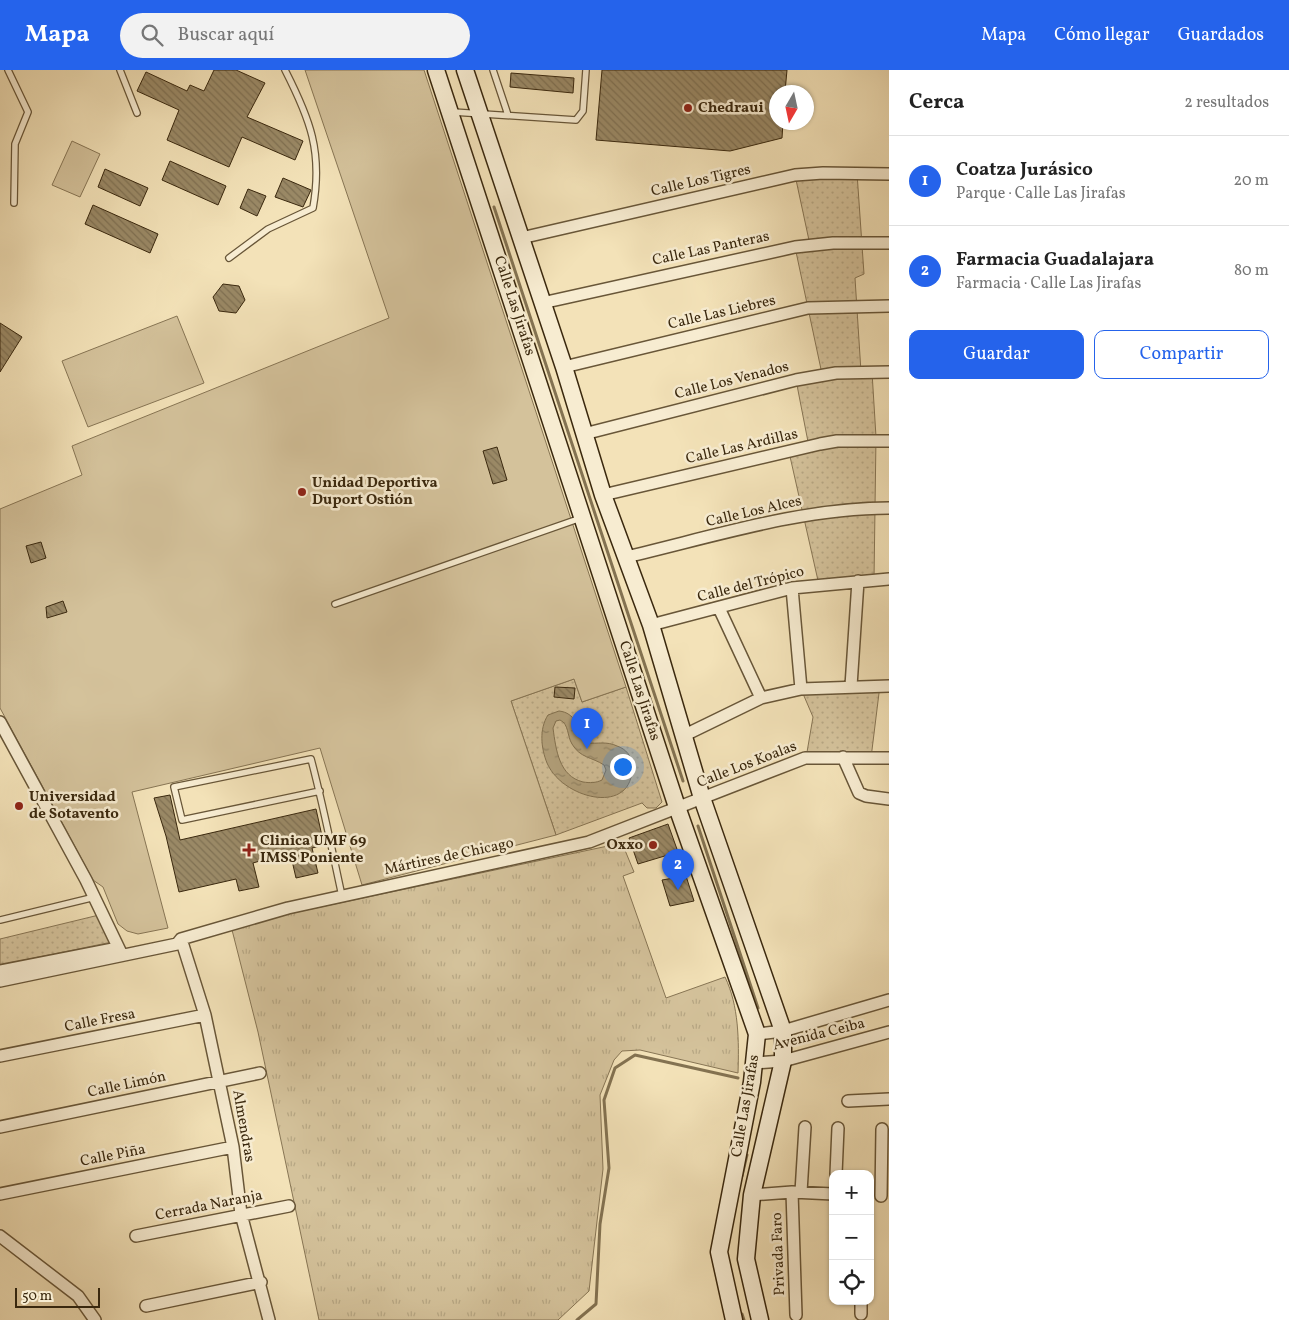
<!DOCTYPE html>
<html lang="es">
<meta charset="utf-8">
<style>
body{margin:0;font-family:Vollkorn,serif;background:#f2f2f2;color:#222}
.controls{position:absolute;right:15px;bottom:15px;display:grid;overflow:hidden;border-radius:10px;box-shadow:0 1px 4px #0004}
.controls button{width:45px;height:45px;display:grid;place-items:center;padding:0;border:0;border-bottom:1px solid #e0e0e0;background:#fff;color:#222;font:25px sans-serif}
.compass{position:absolute;left:769px;top:15px;width:45px;height:45px;border-radius:50%;background:#fff;box-shadow:0 1px 4px #0004;rotate:189deg}
.scale{position:absolute;left:15px;bottom:12px;width:85px;box-sizing:border-box;padding-left:5px;border:2px solid #3a280e;border-top:0;font-size:14px;line-height:18px;white-space:nowrap;color:#3a280e;-webkit-text-stroke:4px #f7ecd1;paint-order:stroke}
.you{position:absolute;left:622px;top:696px;width:18px;height:18px;margin:-12px;border:4px solid #fff;border-radius:50%;background:#1a73e8;box-shadow:0 0 0 8px #1a73e833}
.badge{display:grid;place-items:center;width:32px;height:32px;border-radius:50%;background:#2563eb;color:#fff;font-size:16px;font-weight:700}
.pin{position:absolute;translate:-50% -41px;filter:drop-shadow(0 1px 2px #0008)}
.pin::after{content:'';position:absolute;top:26px;width:18px;height:15px;background:inherit;clip-path:polygon(0 0,100% 0,50% 100%)}
.list{margin:0;padding:0;list-style:none}
h2{display:flex;justify-content:space-between;align-items:center;height:65px;margin:0;padding:0 20px;font-size:21px}
h2 small{font-size:16px;font-weight:400;color:#767676}
.list li{display:grid;grid-template-columns:32px 1fr auto;gap:15px;align-items:center;box-sizing:border-box;height:90px;padding:0 20px;border-top:1px solid #e0e0e0}
.list b{display:block;font-size:19px;white-space:nowrap}
.list p{margin:0;font-size:16px;white-space:nowrap;color:#767676}
.list em{font-size:16px;font-style:normal;color:#767676}
.actions{display:flex;gap:10px;padding:15px 20px}
.actions a{flex:1;padding:11px 0;border:1px solid #2563eb;border-radius:10px;text-align:center;font-size:18px;color:#2563eb}
.actions .main{background:#2563eb;color:#fff}
.icon{flex:none;width:28px;height:28px;fill:none;stroke:currentColor;stroke-width:2;stroke-linecap:round;stroke-linejoin:round}
.map{position:relative;flex:none;width:889px;height:1250px;overflow:hidden}
header{display:flex;align-items:center;gap:30px;box-sizing:border-box;height:70px;padding:0 25px;background:#2563eb;color:#fff}
header strong{font-size:24px}
nav{display:flex;gap:28px;margin-inline-start:auto;font-size:18px}
.search{width:350px;height:45px;background:#f2f2f2;display:flex;align-items:center;gap:12px;box-sizing:border-box;padding:0 18px;border-radius:28px;color:#767676;font-size:19px}
main{display:flex}
aside{flex:1;background:#fff}
.map>svg:first-child{display:block}
.grass{fill:url(#grass-tufts);stroke:#877554}
.park{fill:url(#park-dots);stroke:#877554}
.pitch{fill:#d4c29b;stroke:#877554}
.water{fill:url(#water-ripples);stroke:#837251;fill-rule:evenodd}
.lines{fill:none;stroke-linecap:round;stroke-linejoin:round}
.stream{stroke:#837251;stroke-width:3}
.building{fill:url(#building-back-hatch);stroke:#3a280e}
.service-casing{stroke:#685638;stroke-width:8}
.minor-casing{stroke:#685638;stroke-width:14}
.secondary-casing{stroke:#3a280e;stroke-width:19}
.service{stroke:#f7ecd1;stroke-width:5.5}
.minor{stroke:#f7ecd1;stroke-width:11}
.secondary{stroke:#f7ecd1;stroke-width:16}
.poi-dot{fill:#8f2418;stroke:#f7ecd1;stroke-width:2}
.labels{text-anchor:middle;dominant-baseline:central;stroke-width:5;stroke-linejoin:round;paint-order:stroke}
.poi-label{font-size:15px;font-weight:bold;fill:#3a280e;stroke:#f7ecd1;text-anchor:start}
.street-label{font-size:15px;fill:#3a280e;stroke:#f7ecd1}
</style>
<header>
<strong>Mapa</strong>
<div class="search"><svg class="icon" aria-label="search" viewBox="0 0 24 24"><circle cx="10" cy="10" r="6"/><path d="M15 15l6 6"/></svg>Buscar aquí</div>
<nav><a>Mapa</a><a>Cómo llegar</a><a>Guardados</a></nav>
</header>
<main>
<div class="map">
<svg width="889" height="1250" viewBox="0 0 889 1250">
<defs>
<pattern id="grass-tufts" width="24" height="20" patternUnits="userSpaceOnUse" patternTransform="scale(1.25)"><rect width="24" height="20" fill="#d4c29b"/><path d="M3 7l-1-3M5 7V3M7 7l1-3M15 17l-1-3M17 17v-4M19 17l1-3" fill="none" stroke="#b7a784"/></pattern>
<pattern id="park-dots" width="8" height="8" patternUnits="userSpaceOnUse" patternTransform="scale(1.25)"><rect width="8" height="8" fill="#d4c29b"/><path d="M2 2h.1M6 6h.1" fill="none" stroke="#b7a784" stroke-width="1.8" stroke-linecap="round"/></pattern>
<pattern id="water-ripples" width="26" height="14" patternUnits="userSpaceOnUse" patternTransform="scale(1.25)"><rect width="26" height="14" fill="#b4a37e"/><path d="M2 4q2-2 4 0t4 0M15 11q2-2 4 0t4 0" fill="none" stroke="#938566"/></pattern>
<pattern id="building-back-hatch" width="6" height="6" patternUnits="userSpaceOnUse" patternTransform="scale(1.25)"><rect width="6" height="6" fill="#9a8966"/><path d="M-1 5l2 2M0 0l6 6M5-1l2 2" fill="none" stroke="#7f7052"/></pattern>
</defs>
<rect width="100%" height="100%" fill="#f3e2b8"/>
<filter id="stains"><feTurbulence type="fractalNoise" baseFrequency=".004" numOctaves="4"/><feColorMatrix values="0 0 0 0 .2 0 0 0 0 .09 0 0 0 0 .02 0 0 0 .5 -.17"/></filter>
<radialGradient id="worn" r=".72"><stop offset=".6" stop-color="#630" stop-opacity="0"/><stop offset="1" stop-color="#630" stop-opacity=".3"/></radialGradient>
<!-- grass -->
<path class="grass" d="M622,773L634,802L623,806L666,928L725,907C739,936 739,971 738,1003L640,980L622,981L614,990L600,1025L603,1099L589,1221L558,1250H319L258,962L231,856Z"/>
<!-- park -->
<path class="park" d="M857,103L864,204L855,208L861,302H872L876,367L874,510L819,515L789,382L809,377L796,310L822,304L795,177L810,175L795,105Z
M574,609L582,632L626,617L662,732L656,738H647L642,733L556,765L511,631Z
M880,615L871,688H806L813,647L801,619Z
M99,845L112,872L0,895V869Z"/>
<!-- pitch -->
<path class="pitch" d="M305,0H424L626,617L582,632L574,609L511,631L556,765L362,815L320,678L132,722L168,858L138,864L127,861L118,854L103,817L93,810L0,638V439L82,405L72,376L389,248Z
M72,71L100,84L80,127L52,115Z
M177,246L204,313L88,357L62,291Z"/>
<!-- water -->
<path class="water" d="M559,641C576,643 577,657 584,670L587,673C597,674 607,671 617,676C626,679 632,686 632,696C634,746 563,730 547,693C541,678 539,659 548,645ZM560,650C569,654 567,666 572,674C580,688 592,687 604,695L606,700L602,710C596,713 590,713 583,712C559,706 556,680 553,658L556,651Z"/>
<g class="lines">
<!-- stream -->
<path class="stream" d="M494,137L683,711
M698,756L758,938
M742,1106L747,1085
M742,1244L744,1250
M577,1250L596,1234L600,1154L609,1098L604,1030L615,998L635,985L738,1008"/>
</g>
<!-- building -->
<path class="building" d="M214,0H236L265,13L247,47L303,71L295,90L242,67L229,97L167,70L179,40L137,21L146,2L187,21L190,15L204,21Z
M602,0H787L785,22H776V52H783L782,68L730,81L596,70Z
M511,3L574,8L573,23L510,17Z
M170,91L226,116L218,135L162,110Z
M105,99L148,118L140,136L98,117Z
M283,108L311,120L303,137L275,127Z
M248,119L266,126L257,146L240,138Z
M93,135L158,164L150,183L85,154Z
M223,214L239,216L245,230L236,243L219,241L213,227Z
M0,253L22,267L0,302Z
M497,377L507,410L493,414L483,381Z
M41,472L46,488L31,493L26,476Z
M63,531L67,542L47,548L46,537Z
M555,617L575,618L574,629L554,627Z
M170,725L180,770L316,739L324,775L312,778L318,803L296,808L290,782L253,793L259,817L239,821L236,809L179,822L166,766L154,728Z
M668,754L678,782L638,794L629,768Z
M686,806L694,831L670,836L662,810Z"/>
<g class="lines">
<!-- service casing -->
<g class="service-casing">
<path id="service" d="M8,0L28,42L15,74L14,133
M120,0L137,43
M493,0L508,45
M453,42L576,50L583,41L586,0
M229,188L268,159L313,138C323,82 310,49 285,0
M335,534L581,448
M320,721L182,750L174,717L311,689C323,734 332,780 342,826
M0,850L95,827"/>
</g>
<!-- minor casing -->
<g class="minor-casing">
<path id="minor" d="M521,168L795,105L823,103L889,104
M542,233L795,177L833,173H889
M564,297L808,238L889,236
M584,364L796,310L836,303L889,302
M603,425L820,374L837,371H889
M626,487C712,467 801,438 889,438
M792,518L801,619
M719,538L761,628
M651,555L792,518L889,509
M851,616L858,511
M0,652L86,810L122,885
M685,665L761,628L801,619L889,616
M843,687L859,723L866,726L889,729
M181,869L205,945L233,1077L241,1144L269,1250
M0,901L113,879
M0,911L177,874L181,869L288,838L589,772L805,688H889
M757,964L783,961L889,930
M0,986L205,945
M755,993L783,991L889,962
M848,1031L889,1029
M0,1057L260,1003
M836,1104L838,1058
M792,1122L796,1245
M801,1122L805,1057
M0,1124L233,1077
M752,1125L792,1122L833,1124
M881,1126L882,1059
M0,1166L78,1226L95,1250
M136,1166L289,1136
M861,1231V1244
M146,1236L261,1212"/>
</g>
<!-- secondary casing -->
<g class="secondary-casing">
<path id="secondary" d="M436,0L677,737L757,964L752,1012L719,1182L734,1250
M465,0L564,297L603,425L651,555L702,728L783,961V991L752,1125L746,1189L760,1250"/>
</g>
<!-- service -->
<use href="#service" class="service"/>
<!-- minor -->
<use href="#minor" class="minor"/>
<!-- secondary -->
<use href="#secondary" class="secondary"/>
</g>
<!-- markers -->
<g class="poi-dot">
<circle cx="688" cy="38" r="5"/>
<circle cx="302" cy="422" r="5"/>
<circle cx="19" cy="736" r="5"/>
<circle cx="653" cy="775" r="5"/>
<path d="M246.5 772.5h5v5h5v5h-5v5h-5v-5h-5v-5h5z"/>
</g>
<g class="labels">
<!-- poi labels -->
<g class="poi-label">
<text x="698" y="38">Chedraui</text>
<text x="312" y="413">Unidad Deportiva<tspan x="312" dy="17">Duport Ostión</tspan></text>
<text x="29" y="727">Universidad<tspan x="29" dy="17">de Sotavento</tspan></text>
<text x="260" y="771">Clinica UMF 69<tspan x="260" dy="17">IMSS Poniente</tspan></text>
<text x="643" y="775" text-anchor="end">Oxxo</text>
</g>
<!-- street labels -->
<g class="street-label">
<text transform="translate(701 111) rotate(-13)">Calle Los Tigres</text>
<text transform="translate(711 179) rotate(-12)">Calle Las Panteras</text>
<text transform="translate(514 236) rotate(72)">Calle Las Jirafas</text>
<text transform="translate(722 243) rotate(-13)">Calle Las Liebres</text>
<text transform="translate(732 311) rotate(-14)">Calle Los Venados</text>
<text transform="translate(742 377) rotate(-13)">Calle Las Ardillas</text>
<text transform="translate(754 442) rotate(-13)">Calle Los Alces</text>
<text transform="translate(751 515) rotate(-14)">Calle del Trópico</text>
<text transform="translate(639 621) rotate(72)">Calle Las Jirafas</text>
<text transform="translate(747 695) rotate(-21)">Calle Los Koalas</text>
<text transform="translate(449 787) rotate(-12)">Mártires de Chicago</text>
<text transform="translate(100 951) rotate(-11)">Calle Fresa</text>
<text transform="translate(819 965) rotate(-14)">Avenida Ceiba</text>
<text transform="translate(127 1015) rotate(-12)">Calle Limón</text>
<text transform="translate(746 1036) rotate(-80)">Calle Las Jirafas</text>
<text transform="translate(243 1056) rotate(80)">Almendras</text>
<text transform="translate(113 1086) rotate(-11)">Calle Piña</text>
<text transform="translate(209 1136) rotate(-11)">Cerrada Naranja</text>
<text transform="translate(779 1184) rotate(-92)">Privada Faro</text>
</g>
</g>
<rect width="100%" height="100%" filter="url(#stains)"/>
<rect width="100%" height="100%" fill="url(#worn)"/>
</svg>
<div class="controls">
<button>+</button>
<button>−</button>
<button><svg class="icon" aria-label="locate" viewBox="0 0 24 24"><circle cx="12" cy="12" r="6"/><path d="M12 2v4M12 18v4M2 12h4M18 12h4"/></svg></button>
</div>
<svg class="compass" viewBox="-18 -18 36 36"><path d="M0-13l5 13h-10z" fill="#e53935"/><path d="M0 13l5-13h-10z" fill="#767676"/></svg>
<div class="scale">50 m</div>
<div class="you"></div>
<div class="pin badge" style="left:587px;top:679px">1</div>
<div class="pin badge" style="left:678px;top:820px">2</div>
</div>
<aside>
<h2>Cerca<small>2 resultados</small></h2>
<ul class="list">
<li><span class="badge">1</span><div><b>Coatza Jurásico</b><p>Parque · Calle Las Jirafas</p></div><em>20 m</em></li>
<li><span class="badge">2</span><div><b>Farmacia Guadalajara</b><p>Farmacia · Calle Las Jirafas</p></div><em>80 m</em></li>
</ul>
<div class="actions"><a class="main">Guardar</a><a>Compartir</a></div>
</aside>
</main>
